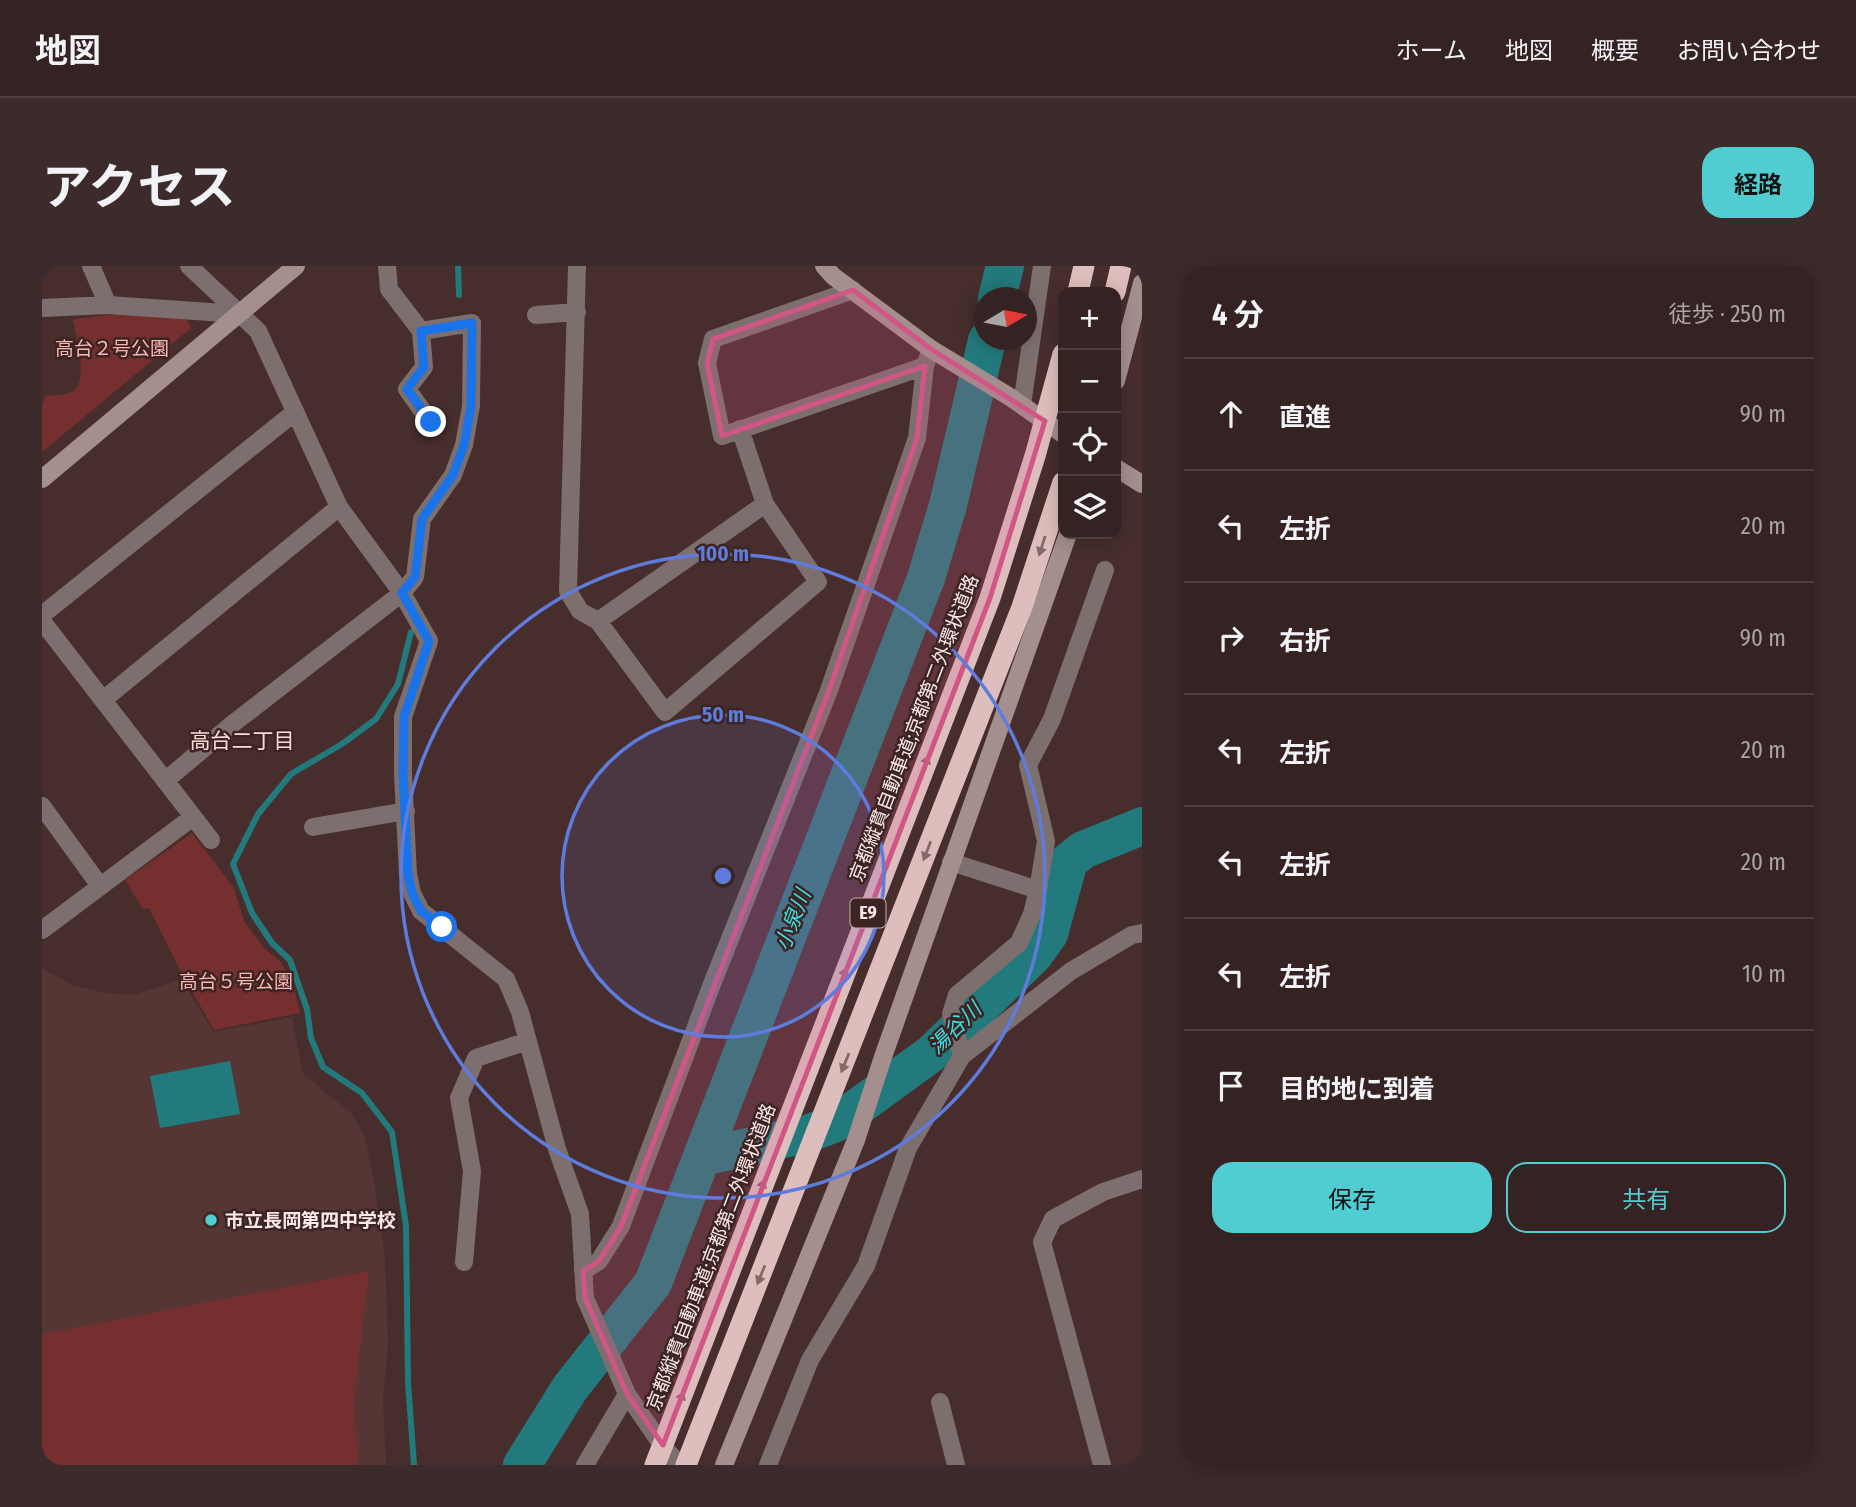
<!DOCTYPE html>
<html lang="ja">
<meta charset="utf-8">
<style>
body{margin:0;font-family:"Fira Sans Condensed","Noto Sans JP",sans-serif;background:#3d2a2a;color:#f1f3f6}
.controls{position:absolute;right:21px;top:21px;display:grid;overflow:hidden;border-radius:14px;box-shadow:0 4px 18px #0003}
.controls button{width:63px;height:63px;display:grid;place-items:center;padding:0;border:0;border-bottom:2px solid #4f3f40;background:#352222;color:#f1f3f6;font:35px sans-serif}
.compass{position:absolute;left:932px;top:21px;width:63px;height:63px;border-radius:50%;background:#352222;box-shadow:0 4px 18px #0003;rotate:80deg}
.stop{position:absolute;width:21px;height:21px;margin:-16px;border:5px solid #1a73e8;border-radius:50%;background:#fff}
.stop.end{background:#1a73e8;border-color:#fff;box-shadow:0 2px 7px #0008}
.list{margin:0;padding:0;list-style:none}
h2{display:flex;justify-content:space-between;align-items:center;height:91px;margin:0;padding:0 28px;font-size:30px}
h2 small{font-size:23px;font-weight:400;color:#aaa4a5}
.list li{display:grid;grid-template-columns:46px 1fr auto;gap:21px;align-items:center;box-sizing:border-box;height:112px;padding:0 28px;border-top:2px solid #4f3f40}
.list b{display:block;font-size:26px;white-space:nowrap}
.list em{font-size:23px;font-style:normal;color:#aaa4a5}
.actions{display:flex;gap:14px;padding:21px 28px}
.actions a{flex:1;padding:16px 0;border:2px solid #51ccd1;border-radius:21px;text-align:center;font-size:24px;color:#51ccd1}
.actions .main{background:#51ccd1;color:#111}
.icon{flex:none;width:38px;height:38px;fill:none;stroke:currentColor;stroke-width:2;stroke-linecap:round;stroke-linejoin:round}
.map{position:relative;flex:none;width:1100px;height:1199px;overflow:hidden;border-radius:21px}
header{display:flex;align-items:center;gap:42px;box-sizing:border-box;height:98px;padding:0 35px;background:#352222;border-bottom:2px solid #4f3f40}
header strong{font-size:33px}
nav{display:flex;gap:38px;margin-inline-start:auto;font-size:24px}
.intro{display:flex;align-items:center;justify-content:space-between;box-sizing:border-box;height:168px;padding:0 42px}
h1{margin:0;font-size:49px}
.button{padding:18px 32px;border-radius:21px;background:#51ccd1;color:#111;font-size:24px;font-weight:700}
main{display:flex;gap:42px;padding:0 42px}
aside{flex:1;background:#352222;border-radius:21px;box-shadow:0 4px 18px #0003}
.map>svg:first-child{display:block}
.built{fill:#553634}
.green{fill:#742f2e}
.water{fill:#237a7d}
.lines{fill:none;stroke-linecap:round;stroke-linejoin:round}
.stream{stroke:#237a7d;stroke-width:6}
.river{stroke:#237a7d;stroke-width:38}
.street{stroke:#7c6f6e;stroke-width:18}
.secondary{stroke:#a48f8e;stroke-width:18}
.highway{stroke:#debebc;stroke-width:21}
.oneway{fill:#856968}
.route{stroke:#1a73e8;stroke-width:9}
.marked{fill:#d25685;fill-opacity:0.2;stroke:#d25685;stroke-width:5;stroke-linejoin:round}
.ring{fill:none;stroke:#5f7cdc;stroke-width:3.5}
.poi-dot{fill:#51ccd1;stroke:#3c2423;stroke-width:2.5}
.labels{text-anchor:middle;dominant-baseline:central;stroke-width:5;stroke-linejoin:round;paint-order:stroke}
.shield{fill:#3c2423;stroke:#c0adac;stroke-width:2}
.shield-label{font-size:18px;font-weight:bold;fill:#f9e8e7}
.park-label{font-size:19px;fill:#f9b7b3;stroke:#3c2423}
.street-label{font-size:19px;fill:#f9e8e7;stroke:#3c2423}
.poi-label{font-size:19px;font-weight:bold;fill:#f9e8e7;stroke:#3c2423;text-anchor:start}
.neighbourhood-label{font-size:21px;fill:#fad9d7;stroke:#3c2423}
.water-label{font-size:21px;font-style:italic;fill:#3be0e6;stroke:#3c2423}
.centre{fill:#5f7cdc;stroke:#3c2423;stroke-width:3.5}
.ring-label{font-size:21px;text-anchor:middle;font-weight:bold;fill:#5f7cdc;stroke:#3c2423;stroke-width:5;stroke-linejoin:round;paint-order:stroke}
</style>
<header>
<strong>地図</strong>
<nav><a>ホーム</a><a>地図</a><a>概要</a><a>お問い合わせ</a></nav>
</header>
<div class="intro"><h1>アクセス</h1><a class="button">経路</a></div>
<main>
<div class="map">
<svg width="1100" height="1199" viewBox="0 0 1100 1199">
<rect width="100%" height="100%" fill="#472e2d"/>
<!-- built -->
<path class="built" d="M0,702L31,720L64,727L92,729L140,713L171,766L250,751L261,808L310,848L323,872L332,914L343,993L346,1078L341,1132L344,1199H0Z"/>
<!-- green -->
<path class="green" d="M101,45H140L149,62L0,186V141L3,130C11,129 25,130 31,125C47,115 34,70 31,53Z
M150,567L192,622L202,655L222,682L239,696L250,715L258,747L172,764L139,706L107,642L101,643L83,614Z
M327,1005L312,1136L316,1199H0V1068Z"/>
<!-- water -->
<path class="water" d="M188,795L198,848L118,862L108,810Z"/>
<g class="lines">
<!-- stream -->
<path class="stream" d="M416,0L417,29
M369,366L356,418L334,453L300,478L249,508L216,548L191,598L210,647L230,677L248,694L265,743L269,772L281,801L320,827L350,866L364,960L366,1116L372,1199"/>
<!-- river -->
<path class="river" d="M955,32L963,0
M660,891L765,868L794,857L890,787L992,689L1007,668L1027,595L1041,584L1100,560
M480,1199L528,1122L611,1017L884,312L906,239L945,74"/>
<!-- street -->
<path class="street" d="M49,0L66,39
M147,0L216,65L297,241L360,327L387,375L361,451V508L366,608L370,627L379,645L464,713L478,746L515,883L538,948L543,1032L585,1128L622,1182L638,1199
M345,0L347,23L379,65L382,101L365,123L389,157
M535,0L526,325L538,345L556,355L723,238
M811,24L671,73L665,97L680,170L883,100
M0,42L66,39L197,48
M494,49L535,46
M980,139L1000,0
M0,349L253,146
M0,355L169,574
M556,355L623,446L776,316L723,238L698,163
M61,434L297,241
M123,515L193,456L360,327L373,311L380,253L411,209L422,179L429,140L430,57L379,65
M0,540L58,620
M271,561L364,545
M909,596L996,624L990,648L977,677L915,729L909,748L920,790
M996,624L1004,575L986,499L1010,453L1063,304
M0,664L151,551
M422,996L430,905L417,832L434,792L486,775
M541,1005L557,995L579,960L670,718L786,427L875,172L883,100L889,83
M898,1136L914,1199
M543,1199L585,1128
M726,1199L768,1094L824,1000L866,882L920,790L1029,705L1090,669L1100,667
M1060,1199L1000,976L1011,953L1061,926L1100,913"/>
<!-- secondary -->
<path class="secondary" d="M782,0L791,10L889,83L968,131L1021,168
M1074,115L1100,17
M1074,202L1100,218
M0,213L254,0
M682,1199L814,874L841,791L1026,268"/>
<!-- highway -->
<path class="highway" d="M1036,26L1042,0
M1073,26L1079,0
M613,1199L948,332L993,190L1021,88
M644,1199L980,341L1021,216"/>
</g>
<!-- one-way arrows -->
<defs><path id="oneway-solid" d="M-6-.8H1V-3.2L6.5 0L1 3.2V.8H-6Z" transform="scale(1.75)"/></defs>
<g class="oneway">
<use href="#oneway-solid" transform="translate(1000 280) rotate(108)"/>
<use href="#oneway-solid" transform="translate(883 499) rotate(-69)"/>
<use href="#oneway-solid" transform="translate(885 585) rotate(111)"/>
<use href="#oneway-solid" transform="translate(801 711) rotate(-69)"/>
<use href="#oneway-solid" transform="translate(803 797) rotate(112)"/>
<use href="#oneway-solid" transform="translate(719 923) rotate(-69)"/>
<use href="#oneway-solid" transform="translate(719 1009) rotate(112)"/>
<use href="#oneway-solid" transform="translate(638 1135) rotate(-69)"/>
</g>
<g class="lines">
<!-- route -->
<path class="route" d="M389,156L365,123L382,101L379,65L430,57L429,140L422,179L411,209L380,253L373,311L360,327L387,375L362,451L361,508L366,608L370,627L379,645L400,661"/>
</g>
<!-- marked area -->
<path class="marked" d="M811,24L889,83L1003,155L948,332L621,1179L585,1128L543,1032L541,1005L557,995L579,960L786,427L875,172L883,100L680,170L665,97L671,73Z"/>
<!-- distance rings -->
<circle cx="681" cy="610" r="161" fill="#5f7cdc" fill-opacity=".12"/>
<g class="ring">
<circle cx="681" cy="610" r="161"/>
<circle cx="681" cy="610" r="322"/>
</g>
<!-- markers -->
<circle class="poi-dot" cx="169" cy="954" r="7"/>
<g class="labels">
<!-- shield labels -->
<rect class="shield" x="808.5" y="632.5" width="35" height="29" rx="5"/>
<g class="shield-label">
<text x="826" y="647">E9</text>
</g>
<!-- park labels -->
<g class="park-label">
<text x="70" y="82">高台２号公園</text>
<text x="194" y="715">高台５号公園</text>
</g>
<!-- street labels -->
<g class="street-label">
<text transform="translate(872 462) rotate(-69)">京都縦貫自動車道;京都第二外環状道路</text>
<text transform="translate(669 991) rotate(-69)">京都縦貫自動車道;京都第二外環状道路</text>
</g>
<!-- poi labels -->
<g class="poi-label">
<text x="183" y="954">市立長岡第四中学校</text>
</g>
<!-- neighbourhood labels -->
<g class="neighbourhood-label">
<text x="200" y="475">高台二丁目</text>
</g>
<!-- water labels -->
<g class="water-label">
<text transform="translate(751 654) rotate(-69)">小泉川</text>
<text transform="translate(913 762) rotate(-44)">湯谷川</text>
</g>
</g>
<circle cx="681" cy="610" r="10" class="centre"/>
<g class="ring-label">
<text x="681" y="295">100 m</text>
<text x="681" y="456">50 m</text>
</g>
</svg>
<div class="controls">
<button>+</button>
<button>−</button>
<button><svg class="icon" aria-label="locate" viewBox="0 0 24 24"><circle cx="12" cy="12" r="6"/><path d="M12 2v4M12 18v4M2 12h4M18 12h4"/></svg></button>
<button><svg class="icon" aria-label="layers" viewBox="0 0 24 24"><path d="M12 4l9 5-9 5-9-5zM3 14l9 5 9-5"/></svg></button>
</div>
<svg class="compass" viewBox="-18 -18 36 36"><path d="M0-13l5 13h-10z" fill="#e53935"/><path d="M0 13l5-13h-10z" fill="#aaa4a5"/></svg>
<div class="stop" style="left:400px;top:661px"></div>
<div class="stop end" style="left:389px;top:156px"></div>
</div>
<aside>
<h2>4 分<small>徒歩 · 250 m</small></h2>
<ul class="list">
<li><svg class="icon" aria-label="ahead" viewBox="0 0 24 24"><path d="M12 20V5M6 11l6-6 6 6"/></svg><div><b>直進</b></div><em>90 m</em></li>
<li><svg class="icon" aria-label="left" viewBox="0 0 24 24"><path d="M17 20v-9H6M10 6l-5 5 5 5"/></svg><div><b>左折</b></div><em>20 m</em></li>
<li><svg class="icon" aria-label="right" viewBox="0 0 24 24"><path d="M7 20v-9h11M14 6l5 5-5 5"/></svg><div><b>右折</b></div><em>90 m</em></li>
<li><svg class="icon" aria-label="left" viewBox="0 0 24 24"><path d="M17 20v-9H6M10 6l-5 5 5 5"/></svg><div><b>左折</b></div><em>20 m</em></li>
<li><svg class="icon" aria-label="left" viewBox="0 0 24 24"><path d="M17 20v-9H6M10 6l-5 5 5 5"/></svg><div><b>左折</b></div><em>20 m</em></li>
<li><svg class="icon" aria-label="left" viewBox="0 0 24 24"><path d="M17 20v-9H6M10 6l-5 5 5 5"/></svg><div><b>左折</b></div><em>10 m</em></li>
<li><svg class="icon" aria-label="arrive" viewBox="0 0 24 24"><path d="M6 21V4h12l-3 4 3 4H6"/></svg><div><b>目的地に到着</b></div></li>
</ul>
<div class="actions"><a class="main">保存</a><a>共有</a></div>
</aside>
</main>
